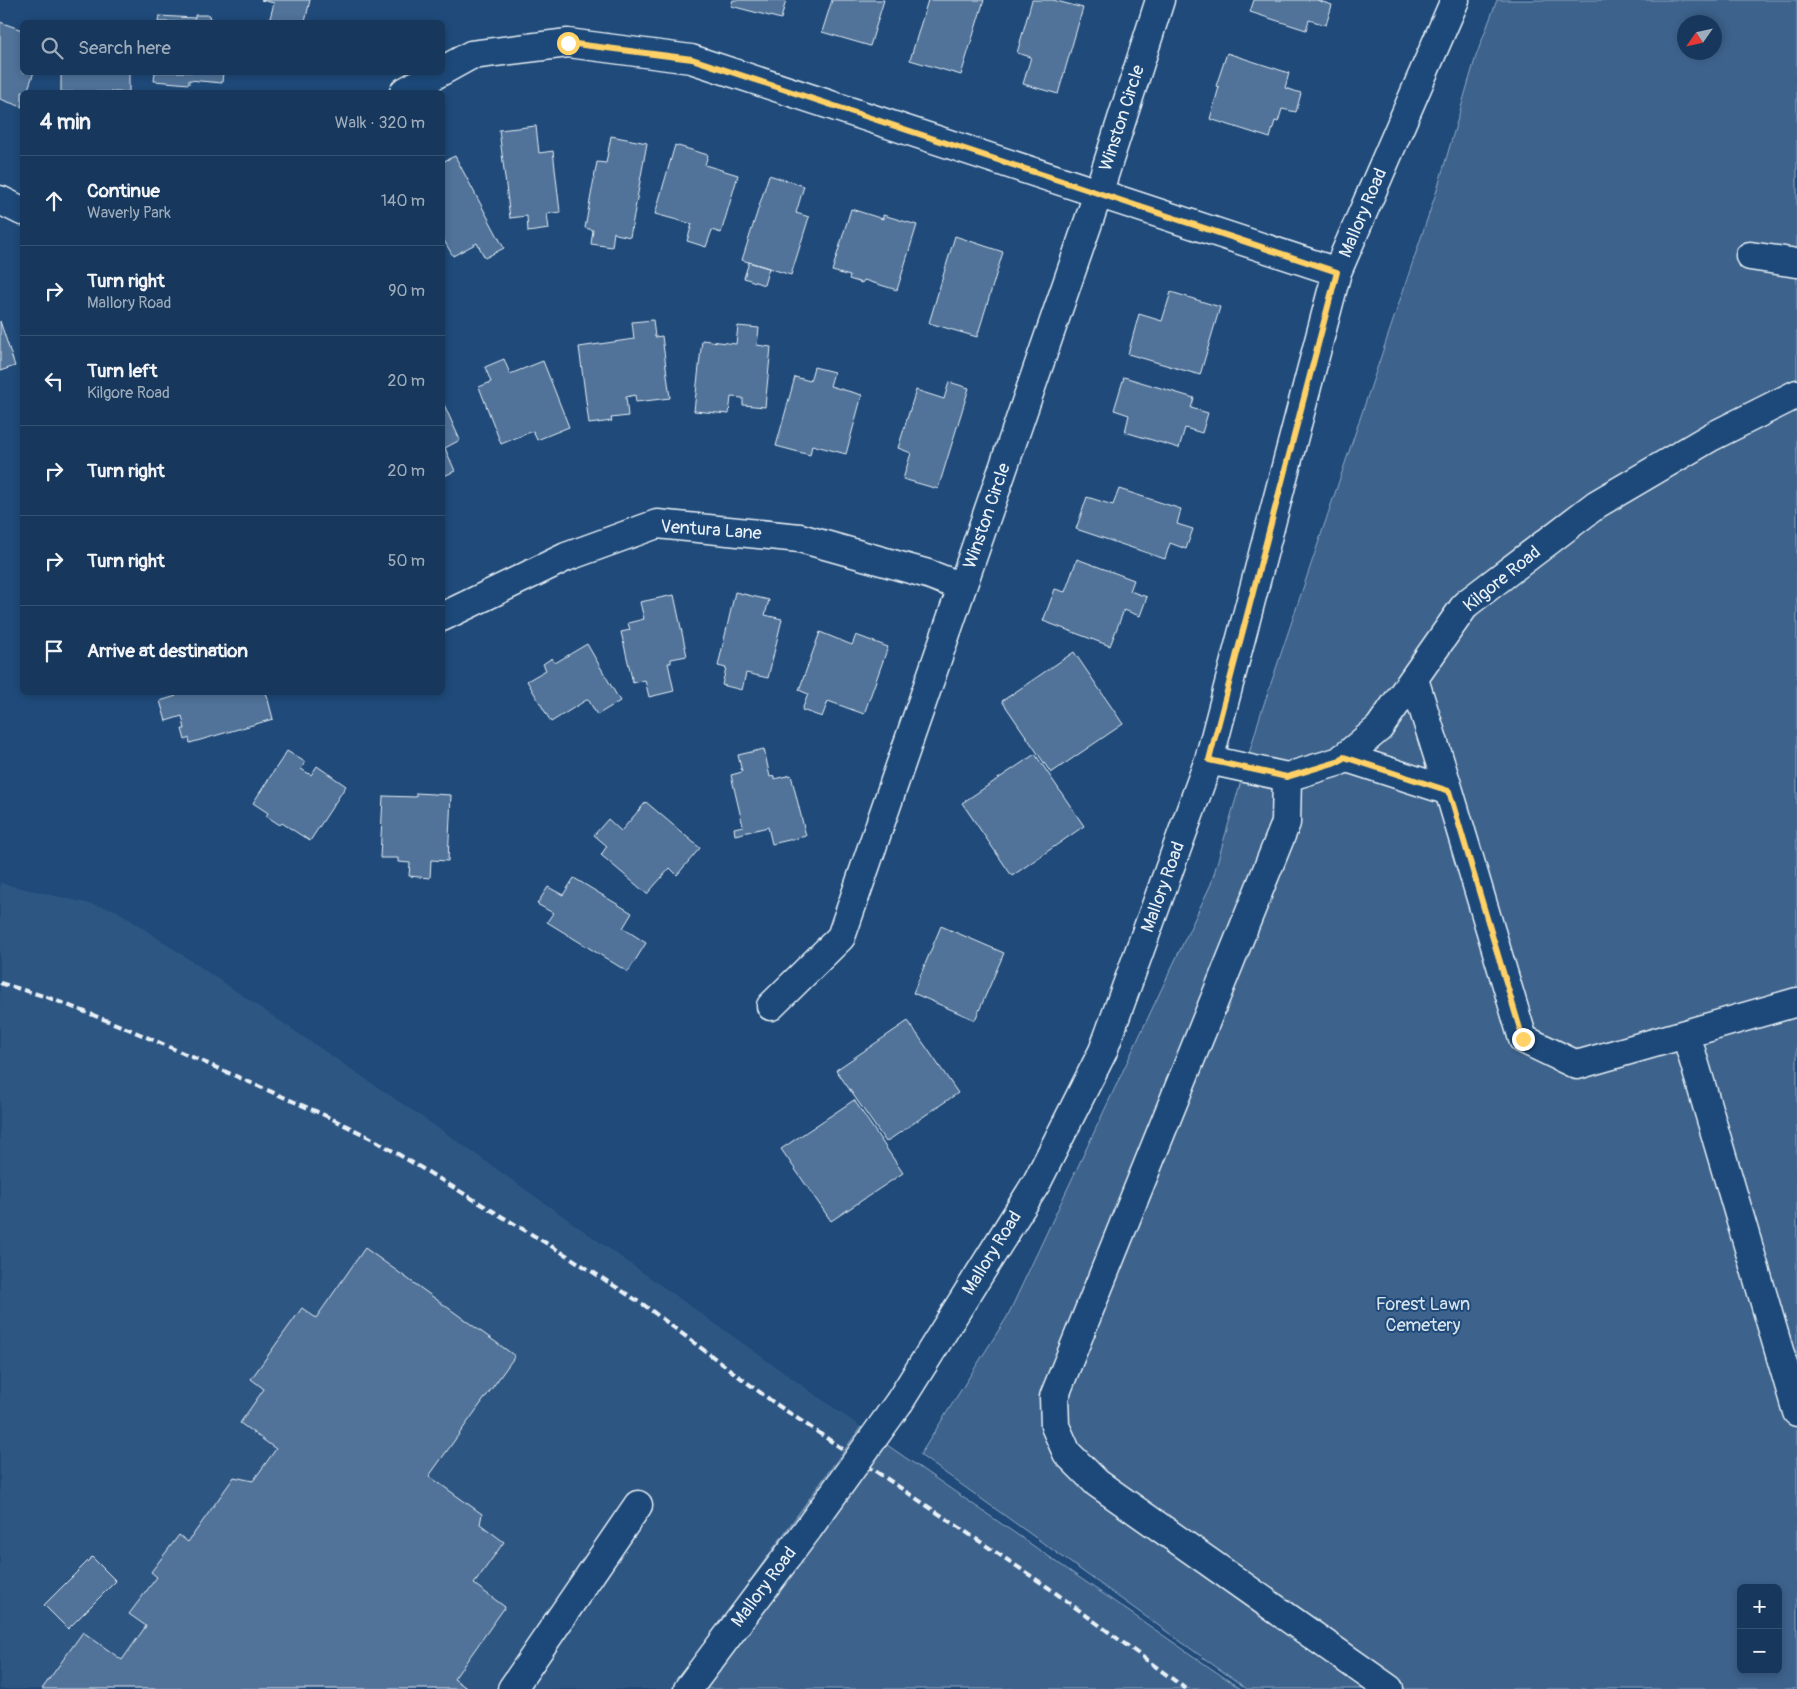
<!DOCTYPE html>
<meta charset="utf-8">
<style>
body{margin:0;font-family:Pangolin,sans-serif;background:#203f62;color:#f1f3f6}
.controls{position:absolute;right:15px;bottom:15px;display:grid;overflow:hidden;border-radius:8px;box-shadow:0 2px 8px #0003}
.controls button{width:45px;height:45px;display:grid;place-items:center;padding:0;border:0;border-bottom:1px solid #365272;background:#17385c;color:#f1f3f6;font:25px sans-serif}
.compass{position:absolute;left:1677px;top:15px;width:45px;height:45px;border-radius:50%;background:#17385c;box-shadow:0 2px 8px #0003;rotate:236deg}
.stop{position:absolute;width:15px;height:15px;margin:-11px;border:4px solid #ffd166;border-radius:50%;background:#fff}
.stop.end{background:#ffd166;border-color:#fff;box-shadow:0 1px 5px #0008}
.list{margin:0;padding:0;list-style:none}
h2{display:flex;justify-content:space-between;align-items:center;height:65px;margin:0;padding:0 20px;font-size:21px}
h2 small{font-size:16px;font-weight:400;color:#9eacbb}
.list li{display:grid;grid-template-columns:32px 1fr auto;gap:15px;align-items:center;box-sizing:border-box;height:90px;padding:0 20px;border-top:1px solid #365272}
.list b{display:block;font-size:19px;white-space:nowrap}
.list p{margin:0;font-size:16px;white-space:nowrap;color:#9eacbb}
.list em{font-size:16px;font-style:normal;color:#9eacbb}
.icon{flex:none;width:28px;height:28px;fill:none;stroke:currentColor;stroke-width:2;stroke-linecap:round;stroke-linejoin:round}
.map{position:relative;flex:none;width:1797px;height:1689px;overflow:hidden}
.search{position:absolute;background:#17385c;box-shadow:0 2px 8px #0003;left:20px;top:20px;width:425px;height:55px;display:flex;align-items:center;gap:12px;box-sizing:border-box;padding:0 18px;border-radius:8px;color:#9eacbb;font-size:19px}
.panel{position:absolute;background:#17385c;box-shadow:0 2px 8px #0003;left:20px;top:90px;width:425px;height:605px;border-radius:8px}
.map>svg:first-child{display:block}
.built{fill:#2e5683}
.green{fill:#3c628c;stroke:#92aac2;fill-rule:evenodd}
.building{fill:#517399;stroke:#e8f1f8}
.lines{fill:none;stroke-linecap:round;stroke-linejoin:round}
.minor-casing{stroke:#e8f1f8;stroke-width:31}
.minor{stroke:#1f4a7a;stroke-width:28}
.rail{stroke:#e8f1f8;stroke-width:4;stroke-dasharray:8 4;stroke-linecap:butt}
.minor-bridge-casing{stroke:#e8f1f8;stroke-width:31;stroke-linecap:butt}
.minor-bridge{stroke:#1f4a7a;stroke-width:28}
.route{stroke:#ffd166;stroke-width:6}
.labels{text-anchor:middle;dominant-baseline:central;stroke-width:4;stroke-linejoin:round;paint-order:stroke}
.street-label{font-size:18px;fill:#e8f1f8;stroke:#1f4a7a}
.park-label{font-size:18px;fill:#d7e3ed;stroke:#1f4a7a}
</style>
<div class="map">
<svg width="1797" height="1689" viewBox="0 0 1797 1689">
<rect width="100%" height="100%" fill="#1f4a7a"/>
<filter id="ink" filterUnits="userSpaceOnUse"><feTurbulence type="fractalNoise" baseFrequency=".02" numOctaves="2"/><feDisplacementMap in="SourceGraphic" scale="10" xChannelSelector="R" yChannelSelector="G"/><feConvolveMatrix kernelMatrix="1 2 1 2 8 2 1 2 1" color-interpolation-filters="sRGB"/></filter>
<g filter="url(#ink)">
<!-- built -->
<path class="built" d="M0,883L116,910L447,1134L861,1427L672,1689H0Z"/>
<!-- green -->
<path class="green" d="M1497,0H1797V1689H1247L920,1455L1007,1317L1211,884L1260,716L1437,190L1476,56ZM1684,22H1714V52H1684ZM1741,1588H1778V1670H1741Z
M861,1427L1241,1689H672Z"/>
<!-- building -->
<path class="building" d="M261,0H310L305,22H269L274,3Z
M733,0H786L781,19L731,6Z
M832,0H884L870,46L822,32Z
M928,0H984L961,75L910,60Z
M1032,0H1053L1083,8L1058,94L1023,84L1031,57L1017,53Z
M1254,0H1317L1332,5L1326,25L1309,20L1306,30L1250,12Z
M195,15H210L209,19L226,20V22H158L159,16L195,18Z
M0,22L22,30V72H34L27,92H22V107L0,99Z
M1227,53L1289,73L1285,88L1301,93L1296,112L1282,109L1278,122L1275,121L1270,138L1210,119L1219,87L1216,86Z
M61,72H129V92H61Z
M155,72H223L222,83L189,80V84L154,81Z
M536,126L539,153L553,151L560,212L547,214L549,229L528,232L527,216L510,218L499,130Z
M611,136L647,143L630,237L616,234L614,232L612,247L591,244L593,230L585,228L597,162L606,163Z
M675,145L708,155L705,165L738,175L721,233L712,230L706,247L687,241L692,224L655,214Z
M455,156L504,248L485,258L477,243L453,256L442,237V162Z
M769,175L804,186L796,213L809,217L791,275L742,260Z
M851,209L883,219V215L917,225L897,290L864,280L862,283L849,279L850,276L832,271Z
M955,236L1003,252L977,337L929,323Z
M749,262L769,268L764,285L744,278Z
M1171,292L1220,307L1200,375L1128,354L1139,314L1162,321Z
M653,320L655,337L662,336L670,398L636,402L635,395L626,397L628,416L611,418L612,421L589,424L579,347L634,339L632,322Z
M0,321L15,366L0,371Z
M738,326L759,328L757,345L771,347L765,407L743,405V398L731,397L729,414L694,411L702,340L736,344Z
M504,359L510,374L543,361L569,427L537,440L533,431L501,444L479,387L491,382L485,367Z
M814,367L834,372L830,386L862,395L846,454L812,445L810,455L776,446L795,377L810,381Z
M1124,377L1194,398L1191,408L1208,413L1202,433L1185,428L1179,448L1125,432L1129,415L1114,410Z
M949,382L969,388L938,489L903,479L911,453L898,448L916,390L944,399Z
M442,400L460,440L445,448L455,471L442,477Z
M1119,489L1181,509L1177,524L1193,529L1186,549L1170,543L1165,559L1076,529L1087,497L1113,505Z
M1077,559L1134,580L1130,591L1147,597L1140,616L1124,610L1110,646L1043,621L1055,589L1065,592Z
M735,592L769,600L765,615L782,619L768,678L746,673L742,690L722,685L726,668L718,666Z
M674,595L687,656L671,659V663H668L674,691L649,697L645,680L633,683L621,632L630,630L628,623L644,619L640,602Z
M820,632L852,645L856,635L888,647L864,714L828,701L822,717L802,710L808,694L799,690Z
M587,644L620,701L597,715L588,699L551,722L527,681L546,670L543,664L552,658L555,663Z
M1074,652L1123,724L1051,773L1002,701Z
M178,692H266L273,719L190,743L189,738L185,740L182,729H185L182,716L166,721L160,701L176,696L175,693Z
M764,749L770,777L774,776V779L791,775L806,836L772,844L768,827L735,835L734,828L743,826L731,775L742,772L738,755Z
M287,751L305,762L301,769L311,775L317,766L346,786L310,841L282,823L280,825L266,816L268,813L253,803Z
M1035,754L1084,826L1012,876L962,803Z
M416,793L451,795L448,861L431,860L430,878L409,876L410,863L398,862V858H380L383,796L416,797Z
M646,802L700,848L677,875L670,868L647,894L601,855L607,846L594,835L608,819L621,831Z
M574,878L632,913L623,928L646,943L628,972L547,922L553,913L537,904L548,887L563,895Z
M941,926L1004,953L975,1020L913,993Z
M908,1021L958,1093L886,1142L836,1070Z
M854,1100L903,1173L831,1221L781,1149Z
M365,1248L515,1356L429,1476L482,1514L480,1524L504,1542L474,1584L505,1607L454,1679L468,1689H42L83,1632L122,1660L146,1626L129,1614L157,1577L151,1572L179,1535L188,1542L234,1477L253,1481L276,1449L240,1423L264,1389L251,1379L302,1308L316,1318Z
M92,1557L116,1581L68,1629L44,1605Z"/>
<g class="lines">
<!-- minor casing -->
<g class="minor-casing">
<path id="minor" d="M442,71L471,55L568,43L691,59L1337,272
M404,92L440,72
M0,200L22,211
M1750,256L1797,263
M442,617L566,557L657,524L800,538L928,574L962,587
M1414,679L1449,791
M1344,757L1449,791L1523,1039L1577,1065L1797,1002
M1209,760L1287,777L1340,761L1379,728L1466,604L1597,504L1711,437L1797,394
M1287,777L1286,823L1054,1397L1055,1426L1067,1453L1097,1483L1389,1689
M771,1006L841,937L1098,194L1160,0
M1686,1034L1797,1412
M900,1401L1037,1182L1103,1051L1209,760L1337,272L1455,0
M512,1689L638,1505
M688,1689L808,1529"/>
</g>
<!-- minor -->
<use href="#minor" class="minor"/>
<!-- rail -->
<path class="rail" d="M0,983L47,997L126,1028L322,1114L373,1139L571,1258L644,1305L773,1402L1049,1588L1186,1689"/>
<!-- minor-bridge casing -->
<g class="minor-bridge-casing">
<path id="minor-bridge" d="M808,1529L900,1401"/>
</g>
<!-- minor-bridge -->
<use href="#minor-bridge" class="minor-bridge"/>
</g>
</g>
<g class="lines" filter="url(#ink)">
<!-- route -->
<path class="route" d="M568,43L692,59L1337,272L1209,760L1287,777L1340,761L1344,757L1449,791L1523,1039"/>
</g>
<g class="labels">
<!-- street labels -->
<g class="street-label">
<text transform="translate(1122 118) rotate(-72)">Winston Circle</text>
<text transform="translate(1363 213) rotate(-67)">Mallory Road</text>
<text transform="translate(987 516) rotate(-71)">Winston Circle</text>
<text transform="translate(711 530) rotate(4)">Ventura Lane</text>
<text transform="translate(1502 579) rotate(-39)">Kilgore Road</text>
<text transform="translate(1163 887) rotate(-70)">Mallory Road</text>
<text transform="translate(992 1253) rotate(-58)">Mallory Road</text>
<text transform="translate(764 1587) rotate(-53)">Mallory Road</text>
</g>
<!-- park labels -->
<g class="park-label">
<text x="1423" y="1304">Forest Lawn<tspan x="1423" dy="21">Cemetery</tspan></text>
</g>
</g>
</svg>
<div class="controls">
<button>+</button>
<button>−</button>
</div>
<svg class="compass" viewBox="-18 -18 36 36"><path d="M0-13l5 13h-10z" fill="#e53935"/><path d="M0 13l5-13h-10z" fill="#9eacbb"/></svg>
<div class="stop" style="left:568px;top:43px"></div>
<div class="stop end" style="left:1523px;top:1039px"></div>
<div class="search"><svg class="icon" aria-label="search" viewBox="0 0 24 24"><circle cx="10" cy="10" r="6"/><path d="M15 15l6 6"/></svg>Search here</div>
<section class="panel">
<h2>4 min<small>Walk · 320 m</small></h2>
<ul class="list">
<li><svg class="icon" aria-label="ahead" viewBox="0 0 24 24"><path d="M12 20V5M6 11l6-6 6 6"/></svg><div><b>Continue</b><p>Waverly Park</p></div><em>140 m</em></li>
<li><svg class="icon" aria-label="right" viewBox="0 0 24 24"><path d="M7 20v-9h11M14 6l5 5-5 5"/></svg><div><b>Turn right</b><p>Mallory Road</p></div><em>90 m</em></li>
<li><svg class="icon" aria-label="left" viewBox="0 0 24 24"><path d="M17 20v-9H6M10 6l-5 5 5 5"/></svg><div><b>Turn left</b><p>Kilgore Road</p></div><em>20 m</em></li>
<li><svg class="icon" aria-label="right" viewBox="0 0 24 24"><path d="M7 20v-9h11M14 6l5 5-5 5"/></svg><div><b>Turn right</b></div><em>20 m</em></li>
<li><svg class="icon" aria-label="right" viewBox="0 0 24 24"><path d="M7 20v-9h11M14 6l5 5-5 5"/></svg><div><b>Turn right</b></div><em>50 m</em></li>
<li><svg class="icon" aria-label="arrive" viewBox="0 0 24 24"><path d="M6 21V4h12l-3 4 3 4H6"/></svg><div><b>Arrive at destination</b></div></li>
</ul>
</section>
</div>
